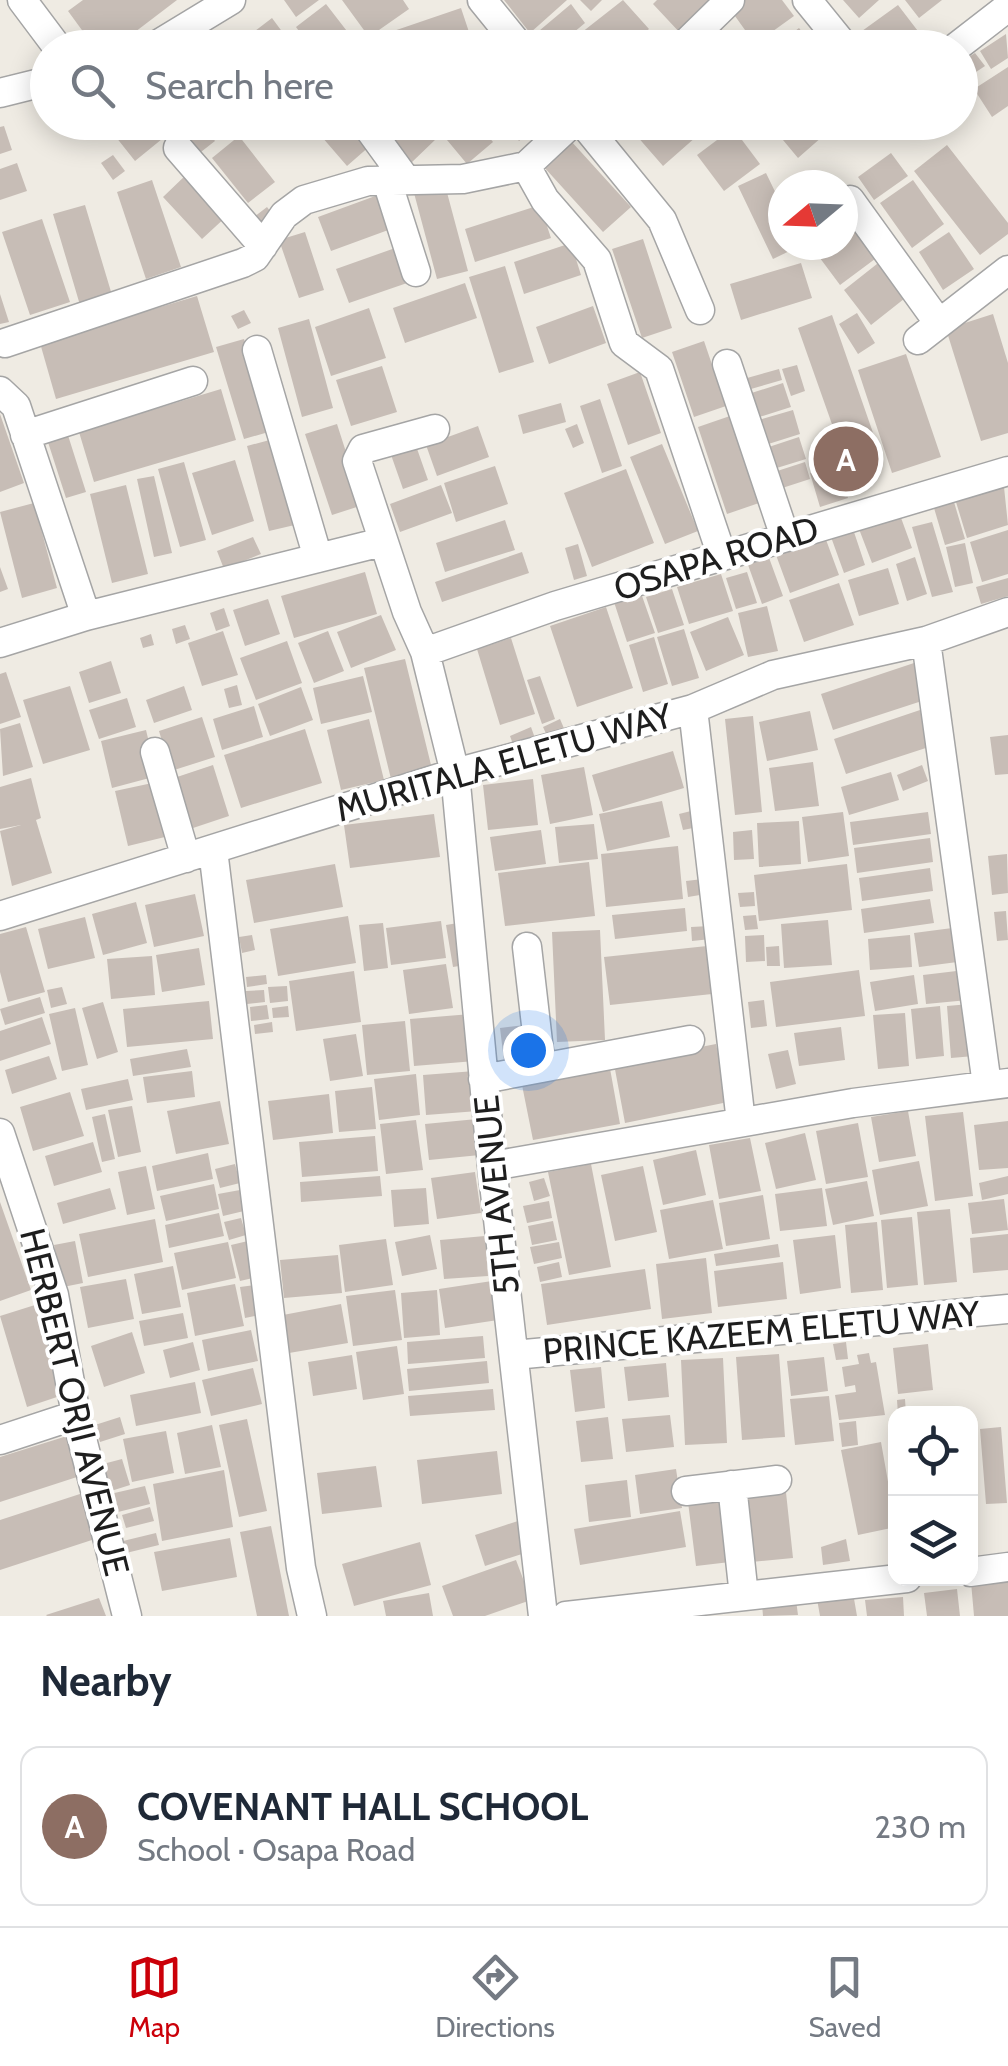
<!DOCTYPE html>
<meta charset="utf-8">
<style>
body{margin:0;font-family:Cabin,sans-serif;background:#f6f6f7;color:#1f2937}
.controls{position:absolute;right:30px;bottom:30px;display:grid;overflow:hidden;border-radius:20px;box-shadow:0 5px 25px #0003}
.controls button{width:90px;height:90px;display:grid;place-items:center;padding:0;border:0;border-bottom:2px solid #e0e1e3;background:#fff;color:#1f2937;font:50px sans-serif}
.compass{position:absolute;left:768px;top:170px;width:90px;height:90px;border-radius:50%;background:#fff;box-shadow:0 5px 25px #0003;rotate:251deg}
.you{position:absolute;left:528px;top:1050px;width:35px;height:35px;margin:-25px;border:8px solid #fff;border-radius:50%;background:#1a73e8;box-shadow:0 0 0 15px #1a73e833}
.badge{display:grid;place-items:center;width:65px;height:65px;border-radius:50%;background:#cb0009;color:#fff;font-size:32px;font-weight:700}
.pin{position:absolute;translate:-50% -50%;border:5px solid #fff;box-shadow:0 2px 10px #0006}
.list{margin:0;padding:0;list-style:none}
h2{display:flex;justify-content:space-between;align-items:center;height:130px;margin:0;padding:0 40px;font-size:42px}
h2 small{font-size:32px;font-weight:400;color:#747a83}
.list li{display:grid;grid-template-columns:65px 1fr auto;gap:30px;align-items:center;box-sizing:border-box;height:160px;margin:0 20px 20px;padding:0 20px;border:2px solid #e0e1e3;border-radius:20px}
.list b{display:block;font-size:38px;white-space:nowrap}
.list p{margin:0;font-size:32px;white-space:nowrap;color:#747a83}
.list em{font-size:32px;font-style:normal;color:#747a83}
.icon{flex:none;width:55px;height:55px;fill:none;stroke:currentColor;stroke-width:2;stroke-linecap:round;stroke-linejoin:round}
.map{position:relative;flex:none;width:1008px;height:1616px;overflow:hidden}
.search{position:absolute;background:#fff;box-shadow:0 5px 25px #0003;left:30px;right:30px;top:30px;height:110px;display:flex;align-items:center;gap:25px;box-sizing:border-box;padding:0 35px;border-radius:55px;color:#747a83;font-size:38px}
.sheet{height:310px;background:#fff}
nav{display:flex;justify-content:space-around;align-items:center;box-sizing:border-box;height:140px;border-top:2px solid #e0e1e3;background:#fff;font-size:28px;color:#747a83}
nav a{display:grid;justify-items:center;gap:5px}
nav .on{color:#cb0009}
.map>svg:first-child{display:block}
.building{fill:#c7bdb6}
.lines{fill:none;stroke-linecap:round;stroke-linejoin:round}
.minor-casing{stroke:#a5a5a5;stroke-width:31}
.minor{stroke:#fff;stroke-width:28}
.labels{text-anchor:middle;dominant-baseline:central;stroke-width:8;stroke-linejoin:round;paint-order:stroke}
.street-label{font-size:35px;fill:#1e1e1e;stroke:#fff}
</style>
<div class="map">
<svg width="1008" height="1616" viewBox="0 0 1008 1616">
<rect width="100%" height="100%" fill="#efebe3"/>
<!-- building -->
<path class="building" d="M83,0H177L114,48H95L68,11Z
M284,0H319L296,17Z
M342,0H403L409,9L369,37Z
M504,0H567L530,33Z
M580,0H602L591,11Z
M623,0L649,29L626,48H578L572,40Z
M657,0H712L682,35L653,4Z
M743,0H782L794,16L755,44L730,9Z
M843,0H879L859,18Z
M905,0H942L919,18Z
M326,4L360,48H311L296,27Z
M571,4L585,23L555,48H542L533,36Z
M898,5L924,39L912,48H874L862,31Z
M461,8L472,41L452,48H379L376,37Z
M272,18L289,41L280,48H267L255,31Z
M719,26L736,48H693Z
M799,28L814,48H773Z
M248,34L258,48H230Z
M1006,34L1008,58L991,69L980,51Z
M658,36L669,48H646Z
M975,53L985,66L967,78L960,63Z
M1008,67V106L992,117L974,89Z
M104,122H149L162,139L135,161Z
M175,122H196L184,133Z
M309,122H352L371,145L347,166Z
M376,122H422L436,139L411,163Z
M432,122H477L493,142L467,164Z
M504,122H541L519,141Z
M650,122H713L663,166L636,135Z
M768,122H839L798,158Z
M4,126L12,150L0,154V127Z
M205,128L215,141L197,155L187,141Z
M733,128L760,164L724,191L697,155Z
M239,136L275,182L248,203L212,158Z
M571,141L631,207L603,232L543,166Z
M947,145L1008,223V234L980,255L914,171Z
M891,153L908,176L874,200L858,177Z
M113,155L125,171L113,180L101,163Z
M17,163L27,191L0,200V169Z
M188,173L228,215L202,239L163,197Z
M766,173L783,208V245H802L773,259L738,186Z
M152,180L181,267L146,279L117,192Z
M913,180L944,224L912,248L880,203Z
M445,185L468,271L437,279L414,193Z
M378,195L391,229L331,251L318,217Z
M85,205L112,295L80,305L53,214Z
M540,205L551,238L475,262L465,229Z
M267,207L277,220L264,230L254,217Z
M42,219L70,302L30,315L2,232Z
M853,221L879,256L840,285L814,250L820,245H843V228Z
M305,232L324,290L299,298L279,240Z
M949,232L974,269L943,290L919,252Z
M643,239L672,328L642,338L612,249Z
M571,243L581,275L524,294L514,262Z
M398,247L410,282L349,303L336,269Z
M882,260L909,295L871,325L844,290Z
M801,263L812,298L741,320L730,284Z
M505,266L534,362L499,373L469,277Z
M465,283L477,318L405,343L393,308Z
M0,294L9,322L0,324Z
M197,296L214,352L56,399L40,343Z
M593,306L606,343L549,364L536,327Z
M369,308L386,358L331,376L315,327Z
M244,310L251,323L238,329L231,316Z
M857,313L875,343L858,354L839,324Z
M993,314L1008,363V433L981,441L946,329Z
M832,315L879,450L845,461L798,328Z
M309,319L333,408L302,417L278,328Z
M244,339L272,431L244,439L216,347Z
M704,341L726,406L694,417L672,352Z
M906,354L941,457L892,473L858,370Z
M797,365L805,391L791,396L782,369Z
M382,366L397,412L351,426L336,380Z
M779,369L782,380L744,391L740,380Z
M640,372L661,433L628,445L607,384Z
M783,383L791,407L750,420L742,396Z
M221,389L236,440L94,482L79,432Z
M600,399L622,466L602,473L580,406Z
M561,403L566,422L523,434L518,415Z
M793,410L800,434L759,447L752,422Z
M0,414L24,483L0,492Z
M730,416L759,503L727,514L698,427Z
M337,424L363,505L332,515L305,434Z
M577,424L584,443L573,448L565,429Z
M478,426L489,457L437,476L426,445Z
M66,429L86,492L66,498L46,436Z
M799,437L806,459L767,471L760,450Z
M277,438L299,524L269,531L247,446Z
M415,443L428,480L403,489L390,452Z
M662,444L698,531L665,544L630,457Z
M235,460L254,521L212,535L192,473Z
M184,462L206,540L180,547L158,469Z
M805,462L810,479L773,491L768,474Z
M837,465L848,498L820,507L810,473Z
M495,466L508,504L456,522L444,483Z
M626,469L654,543L592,567L564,493Z
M154,476L172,553L154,557L137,479Z
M126,485L148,574L112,583L90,494Z
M441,485L452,513L400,532L390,504Z
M1004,487L1008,525L967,538L956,502Z
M954,502L965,539L945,545L934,508Z
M34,503L57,588L22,598L0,512Z
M900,515L912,548L872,563L859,529Z
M505,520L515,550L445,572L436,543Z
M932,522L953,592L932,597L912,527Z
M853,529L865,565L844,573L831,537Z
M1008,530V574L982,582L970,542Z
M253,537L261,554L224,569L217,551Z
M825,537L839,575L790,593L776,555Z
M965,543L973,583L955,587L946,547Z
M578,544L587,576L574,580L565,548Z
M522,552L529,573L442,602L435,582Z
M768,555L783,596L762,604L747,562Z
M915,557L927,594L907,601L896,564Z
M0,567L8,589L0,592Z
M888,568L899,604L859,616L848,580Z
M365,572L377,614L294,638L281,596Z
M747,572L757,603L736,609L726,578Z
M721,574L733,611L689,624L677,587Z
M1008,578V596L981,604L976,587Z
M839,583L854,625L804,642L789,600Z
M672,589L684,625L658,633L646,597Z
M641,593L655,633L627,642L614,602Z
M268,599L280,634L245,646L233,610Z
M767,606L778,651L748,657L738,613Z
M606,607L633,688L577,707L550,626Z
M224,608L230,626L216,631L210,613Z
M381,615L396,650L351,668L337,632Z
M728,617L744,655L706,671L690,632Z
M185,625L190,639L176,644L172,629Z
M684,629L699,678L672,686L657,637Z
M223,631L238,675L202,686L188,643Z
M328,631L344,671L314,683L298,643Z
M151,634L154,645L143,648L140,638Z
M654,637L668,684L643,692L629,645Z
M511,638L535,714L500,725L477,649Z
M287,641L302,683L256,700L240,658Z
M405,659L432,769L391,779L364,668Z
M111,661L121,693L89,703L79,672Z
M917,662L928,699L833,730L821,694Z
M6,672L21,717L0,724V674Z
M363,676L372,712L321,724L313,688Z
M540,676L555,719L542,724L527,680Z
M237,685L242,705L229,708L224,689Z
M70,686L90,750L43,764L23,700Z
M184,686L192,710L154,723L146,700Z
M301,687L313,720L270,736L258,704Z
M127,698L136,727L99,739L89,710Z
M254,706L263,737L222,750L213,719Z
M920,710L932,746L846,774L834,739Z
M810,711L818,750L767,761L759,722Z
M753,716L762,812L735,815L725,719Z
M202,717L215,757L171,771L159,731Z
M369,719L384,780L341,790L327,730Z
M560,719L566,733L549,740L543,727Z
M20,723L33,767L3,776L0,729Z
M531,727L536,741L515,750L510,736Z
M305,729L322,783L241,808L224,755Z
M146,730L157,776L112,788L101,741Z
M1008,735V774L995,775L990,737Z
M673,751L684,788L603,812L592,775Z
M813,762L819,806L775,811L769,768Z
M213,765L229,816L190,829L174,778Z
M922,765L928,781L903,791L897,775Z
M584,767L593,815L550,824L541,775Z
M891,772L899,800L849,815L841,787Z
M31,778L41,818L36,820L52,873L12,886L0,831L21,825L0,829V787Z
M533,779L538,825L488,830L483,785Z
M157,782L169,836L128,846L115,791Z
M662,801L670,837L607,851L599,814Z
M699,809L703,826L683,830L679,814Z
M843,812L849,856L808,862L802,817Z
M928,812L931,834L853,845L850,822Z
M434,814L440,857L350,868L344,825Z
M799,821L801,864L759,867L757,823Z
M594,824L598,859L559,863L555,827Z
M541,830L546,864L495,871L490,837Z
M752,830L754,859L734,860L733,832Z
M930,838L933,862L857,873L854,848Z
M678,846L683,899L606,907L601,854Z
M1007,854L1008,893L992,895L988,856Z
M589,862L595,916L505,926L498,873Z
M335,864L343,907L254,923L246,880Z
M847,864L852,910L759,921L754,875Z
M930,868L933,891L862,901L859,878Z
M703,879L706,894L688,897L686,881Z
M754,892L755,906L740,907L738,893Z
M195,894L204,936L154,947L145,905Z
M930,899L934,923L864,933L861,909Z
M136,902L147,943L103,955L92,914Z
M685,908L687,931L615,939L612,915Z
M1006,911L1008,940L997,941L994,912Z
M756,915L758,929L745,930L743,916Z
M348,916L356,963L278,976L270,929Z
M85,917L95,958L48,969L38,929Z
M828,920L832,965L784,968L781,924Z
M441,921L446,958L391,965L386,928Z
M383,923L388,968L364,971L359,925Z
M458,923L465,965L453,967L446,925Z
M710,926L711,939L692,941L691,927Z
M26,927L45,992L8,1002L0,972V934Z
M960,927L965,961L919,967L914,933Z
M600,930L605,1040L557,1042L552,932Z
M252,935L255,950L242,953L239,937Z
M764,935L765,961L746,962L745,936Z
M910,935L912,967L870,970L868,939Z
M707,946L712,994L610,1005L604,957Z
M779,946L780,966H767L766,947Z
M199,948L205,985L162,992L156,955Z
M152,956L155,995L111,999L107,959Z
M446,964L453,1008L409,1014L403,970Z
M859,970L865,1016L776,1027L770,982Z
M965,970L968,1000L926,1004L923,975Z
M354,971L361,1022L296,1031L289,981Z
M266,975L267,984L247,987L246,977Z
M914,975L918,1004L875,1011L870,982Z
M287,986L288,1001L270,1003L268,987Z
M62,987L67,1004L51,1008L47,990Z
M264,990L265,1002L247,1004L246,991Z
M40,997L45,1013L5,1025L0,1009Z
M764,1000L767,1026L751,1028L748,1002Z
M209,1001L213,1039L127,1047L123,1009Z
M103,1002L118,1052L97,1059L82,1008Z
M970,1004L974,1056L951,1058L947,1006Z
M267,1005L269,1019L251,1021L250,1007Z
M288,1006L289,1017L273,1018L272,1008Z
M940,1006L944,1056L916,1059L911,1009Z
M75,1008L88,1065L62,1071L49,1014Z
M905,1013L909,1066L878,1069L873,1015Z
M471,1014L475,1061L414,1066L410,1019Z
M42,1017L51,1044L0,1061V1031Z
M405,1021L410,1071L367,1075L362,1025Z
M272,1022L273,1032L255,1034L254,1025Z
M525,1025L529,1058L504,1061L500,1028Z
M841,1027L845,1060L799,1066L794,1033Z
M356,1034L363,1076L330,1081L323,1039Z
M716,1044L728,1102L625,1123L614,1064Z
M187,1049L191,1067L133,1076L130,1059Z
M788,1050L796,1084L776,1089L768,1054Z
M49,1056L57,1079L12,1094L5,1070Z
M609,1063L620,1124L533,1140L521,1080Z
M192,1071L195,1097L147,1103L143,1077Z
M475,1071L478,1111L426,1115L423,1075Z
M416,1074L420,1115L379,1120L374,1079Z
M128,1079L133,1100L86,1110L81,1089Z
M372,1087L376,1129L339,1132L335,1091Z
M70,1092L84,1136L33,1151L20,1107Z
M329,1094L333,1133L273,1140L268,1101Z
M220,1101L229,1144L176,1154L167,1111Z
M132,1106L141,1152L118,1157L108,1110Z
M908,1111L916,1156L879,1162L871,1117Z
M963,1112L973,1196L935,1201L925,1116Z
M105,1114L115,1159L102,1162L92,1117Z
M477,1119L480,1155L429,1160L425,1124Z
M416,1120L423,1170L386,1174L380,1124Z
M1008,1121V1168L979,1170L974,1125Z
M858,1123L868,1177L826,1184L816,1131Z
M805,1133L816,1180L776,1189L765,1143Z
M375,1136L378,1171L302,1177L299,1142Z
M750,1138L761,1191L719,1199L709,1145Z
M93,1142L102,1172L54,1186L45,1156Z
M696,1150L706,1195L663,1205L653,1160Z
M208,1153L213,1179L157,1191L152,1166Z
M919,1161L928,1206L880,1215L872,1170Z
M235,1164L240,1183L220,1188L215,1169Z
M591,1164L611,1267L569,1275L548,1172Z
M146,1166L155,1209L127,1215L118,1172Z
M643,1166L657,1232L615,1241L601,1175Z
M475,1172L481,1213L437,1219L431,1178Z
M380,1176L382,1196L301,1202L300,1182Z
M1008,1176V1194L982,1200L979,1183Z
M544,1178L550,1196L534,1201L529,1182Z
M867,1181L874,1216L833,1225L825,1189Z
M214,1184L219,1209L166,1221L160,1196Z
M110,1188L116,1209L63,1224L57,1203Z
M426,1188L429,1224L394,1227L391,1190Z
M822,1188L827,1226L780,1231L775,1194Z
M240,1190L244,1211L223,1216L218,1194Z
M763,1195L770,1239L726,1246L719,1203Z
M1004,1199L1008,1230L972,1234L968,1203Z
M713,1200L723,1249L669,1259L660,1210Z
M549,1201L552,1218L527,1223L523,1206Z
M0,1202L31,1290L0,1301Z
M950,1209L957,1282L924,1285L917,1212Z
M219,1213L224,1236L169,1248L165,1225Z
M912,1217L918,1285L887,1288L881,1220Z
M241,1218L246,1235L229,1240L224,1222Z
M155,1219L163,1262L88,1277L79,1234Z
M553,1221L557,1240L532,1245L528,1226Z
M877,1222L883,1290L851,1293L845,1225Z
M1008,1234V1270L973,1273L970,1238Z
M430,1235L437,1269L402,1276L395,1242Z
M835,1235L841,1288L800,1294L793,1240Z
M485,1236L488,1276L444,1279L440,1240Z
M386,1239L393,1285L345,1292L339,1245Z
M75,1241L83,1283L63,1287L54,1245Z
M248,1241L257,1277L240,1281L231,1245Z
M228,1242L236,1278L182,1290L174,1253Z
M559,1242L562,1258L534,1264L530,1247Z
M778,1244L780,1257L716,1266L714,1254Z
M338,1255L342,1293L284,1298L280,1260Z
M706,1258L712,1313L662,1319L656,1264Z
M559,1262L562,1277L540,1282L537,1267Z
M783,1262L787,1299L718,1307L714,1271Z
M173,1266L181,1307L142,1314L134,1274Z
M645,1269L651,1309L547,1325L541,1284Z
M126,1279L134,1319L88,1328L80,1287Z
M492,1281L498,1320L445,1328L439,1289Z
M235,1284L244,1326L195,1336L187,1293Z
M255,1285L260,1315L245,1318L240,1287Z
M395,1290L402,1340L353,1346L346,1296Z
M437,1290L440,1335L404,1338L401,1293Z
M341,1304L348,1343L289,1353L283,1315Z
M35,1305L63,1395L27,1407L0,1316Z
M183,1313L188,1338L144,1346L139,1321Z
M251,1330L258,1361L208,1371L202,1340Z
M132,1332L145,1373L104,1387L91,1346Z
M483,1336L485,1358L408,1364L407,1342Z
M193,1342L200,1370L170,1378L163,1350Z
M846,1342L848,1359L836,1360L833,1344Z
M928,1344L933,1390L898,1394L893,1348Z
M397,1346L404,1394L363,1400L356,1352Z
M869,1353L871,1363L876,1362L885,1415L839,1420L835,1395L856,1392L855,1385L845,1387L842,1367L859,1364L857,1355Z
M779,1354L785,1437L742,1440L736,1357Z
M352,1355L357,1389L313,1396L308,1362Z
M824,1357L828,1391L791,1396L787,1361Z
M723,1358L727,1443L685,1445L681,1360Z
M487,1361L489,1383L409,1391L407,1369Z
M666,1363L669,1397L628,1401L624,1367Z
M601,1367L605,1408L575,1412L570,1370Z
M253,1368L262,1404L211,1416L202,1380Z
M195,1382L201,1413L136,1426L130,1395Z
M493,1389L495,1410L410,1416L408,1396Z
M829,1396L834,1441L795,1445L790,1399Z
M905,1399L906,1414H898L897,1400Z
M670,1415L674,1447L626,1452L622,1419Z
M120,1417L125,1434L100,1442L95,1425Z
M608,1417L613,1459L581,1462L576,1421Z
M247,1419L267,1511L239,1517L219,1425Z
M856,1421L858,1445L842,1447L839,1423Z
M212,1425L221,1467L185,1474L177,1433Z
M1001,1427L1007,1503L986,1504L980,1429Z
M166,1431L174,1473L132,1482L123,1439Z
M67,1436L80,1476L0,1502V1457Z
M881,1442L896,1527L858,1535L841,1450Z
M970,1446H973L977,1507H970Z
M497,1451L502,1494L422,1504L417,1460Z
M122,1459L130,1485L111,1491L103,1464Z
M376,1466L382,1507L322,1514L317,1473Z
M676,1469L682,1508L640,1514L635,1475Z
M224,1470L233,1527L162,1541L153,1484Z
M627,1480L631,1517L589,1522L585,1485Z
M785,1483L793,1558L751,1562L743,1487Z
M145,1486L150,1504L114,1513L110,1494Z
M721,1490L730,1562L696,1566L687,1494Z
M83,1493L98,1538L0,1570V1520Z
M150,1507L154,1521L126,1528L122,1515Z
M680,1511L686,1547L580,1565L574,1529Z
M518,1521L528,1552L485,1566L475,1535Z
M271,1526L289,1616H257L240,1532Z
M156,1533L159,1545L126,1553L123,1541Z
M230,1538L237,1577L162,1591L154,1552Z
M846,1539L850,1561L823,1565L821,1547Z
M420,1542L431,1585L354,1606L342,1564Z
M516,1560L531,1600L485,1616H453L442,1586Z
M1008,1579V1616H974L971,1582Z
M957,1589L960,1616H927L924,1593Z
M429,1593L433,1616H386L383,1601Z
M853,1593L857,1616H820L817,1599Z
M903,1597L904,1616H867L865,1600Z
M99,1598L106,1616H47L46,1615Z
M796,1600L798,1615L763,1616L762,1604Z"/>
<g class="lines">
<!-- minor casing -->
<g class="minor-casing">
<path id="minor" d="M22,0L58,48
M482,0L521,48
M807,0L846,48
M686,43L730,0
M296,46L297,48
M152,48L231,0
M955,48L1008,7
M0,93L48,81
M364,122L404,177
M582,122L662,220L700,310
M178,148L263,246
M526,166L545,200L597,260L624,343L659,369L722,556
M386,178L416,272
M850,200L938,322
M918,340L1008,270
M5,343L243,263L255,257L284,215L304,200L368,181L463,179L526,166L573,122
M257,350L318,558
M727,364L785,537
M0,391L16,406L86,616
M435,429L363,449L357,461L407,612L425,652L455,773L492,1166L543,1616
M25,435L193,381
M926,641L987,1085
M0,643L86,616L382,542
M425,652L555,606L1008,471
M693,709L741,1122
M155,752L186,858
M213,850L301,1568L312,1616
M0,916L455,773L693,709L773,675L926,641L1008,612
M527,947L541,1068
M483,1079L690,1040
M0,1133L54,1295L76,1415L127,1616
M492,1166L853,1103L1008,1083
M514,1355L1008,1309
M0,1440L76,1415
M732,1485L744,1596
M686,1491L777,1480
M970,1572L1008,1567
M566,1616L907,1578"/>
</g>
<!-- minor -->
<use href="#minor" class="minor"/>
</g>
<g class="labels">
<!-- street labels -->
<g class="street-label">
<text transform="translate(716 558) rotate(-17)">OSAPA ROAD</text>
<text transform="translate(504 762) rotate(-16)">MURITALA ELETU WAY</text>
<text transform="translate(496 1195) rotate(-96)">5TH AVENUE</text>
<text transform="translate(761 1332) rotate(-5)">PRINCE KAZEEM ELETU WAY</text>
<text transform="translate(75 1402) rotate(76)">HERBERT ORJI AVENUE</text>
</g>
</g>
</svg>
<div class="controls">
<button><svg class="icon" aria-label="locate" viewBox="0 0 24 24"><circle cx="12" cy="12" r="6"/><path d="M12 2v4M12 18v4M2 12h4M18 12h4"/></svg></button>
<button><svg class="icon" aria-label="layers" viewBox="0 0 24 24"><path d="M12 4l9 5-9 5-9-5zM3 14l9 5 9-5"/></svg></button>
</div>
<svg class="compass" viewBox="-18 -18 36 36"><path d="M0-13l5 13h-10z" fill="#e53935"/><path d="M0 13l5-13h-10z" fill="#747a83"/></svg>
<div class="you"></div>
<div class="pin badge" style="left:846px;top:459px;background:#8d6e63">A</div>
<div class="search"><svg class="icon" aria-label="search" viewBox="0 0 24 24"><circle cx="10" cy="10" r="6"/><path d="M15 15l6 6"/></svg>Search here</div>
</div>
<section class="sheet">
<h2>Nearby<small></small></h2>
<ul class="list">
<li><span class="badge" style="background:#8d6e63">A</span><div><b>COVENANT HALL SCHOOL</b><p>School · Osapa Road</p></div><em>230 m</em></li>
</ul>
</section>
<nav>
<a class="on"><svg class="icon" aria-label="map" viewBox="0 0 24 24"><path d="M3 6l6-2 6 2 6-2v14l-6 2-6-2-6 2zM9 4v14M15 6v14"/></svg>Map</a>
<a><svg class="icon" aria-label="directions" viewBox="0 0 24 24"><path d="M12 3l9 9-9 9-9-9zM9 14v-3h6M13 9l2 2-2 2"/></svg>Directions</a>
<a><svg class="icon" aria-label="saved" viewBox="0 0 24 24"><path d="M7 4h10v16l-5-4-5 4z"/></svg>Saved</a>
</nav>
